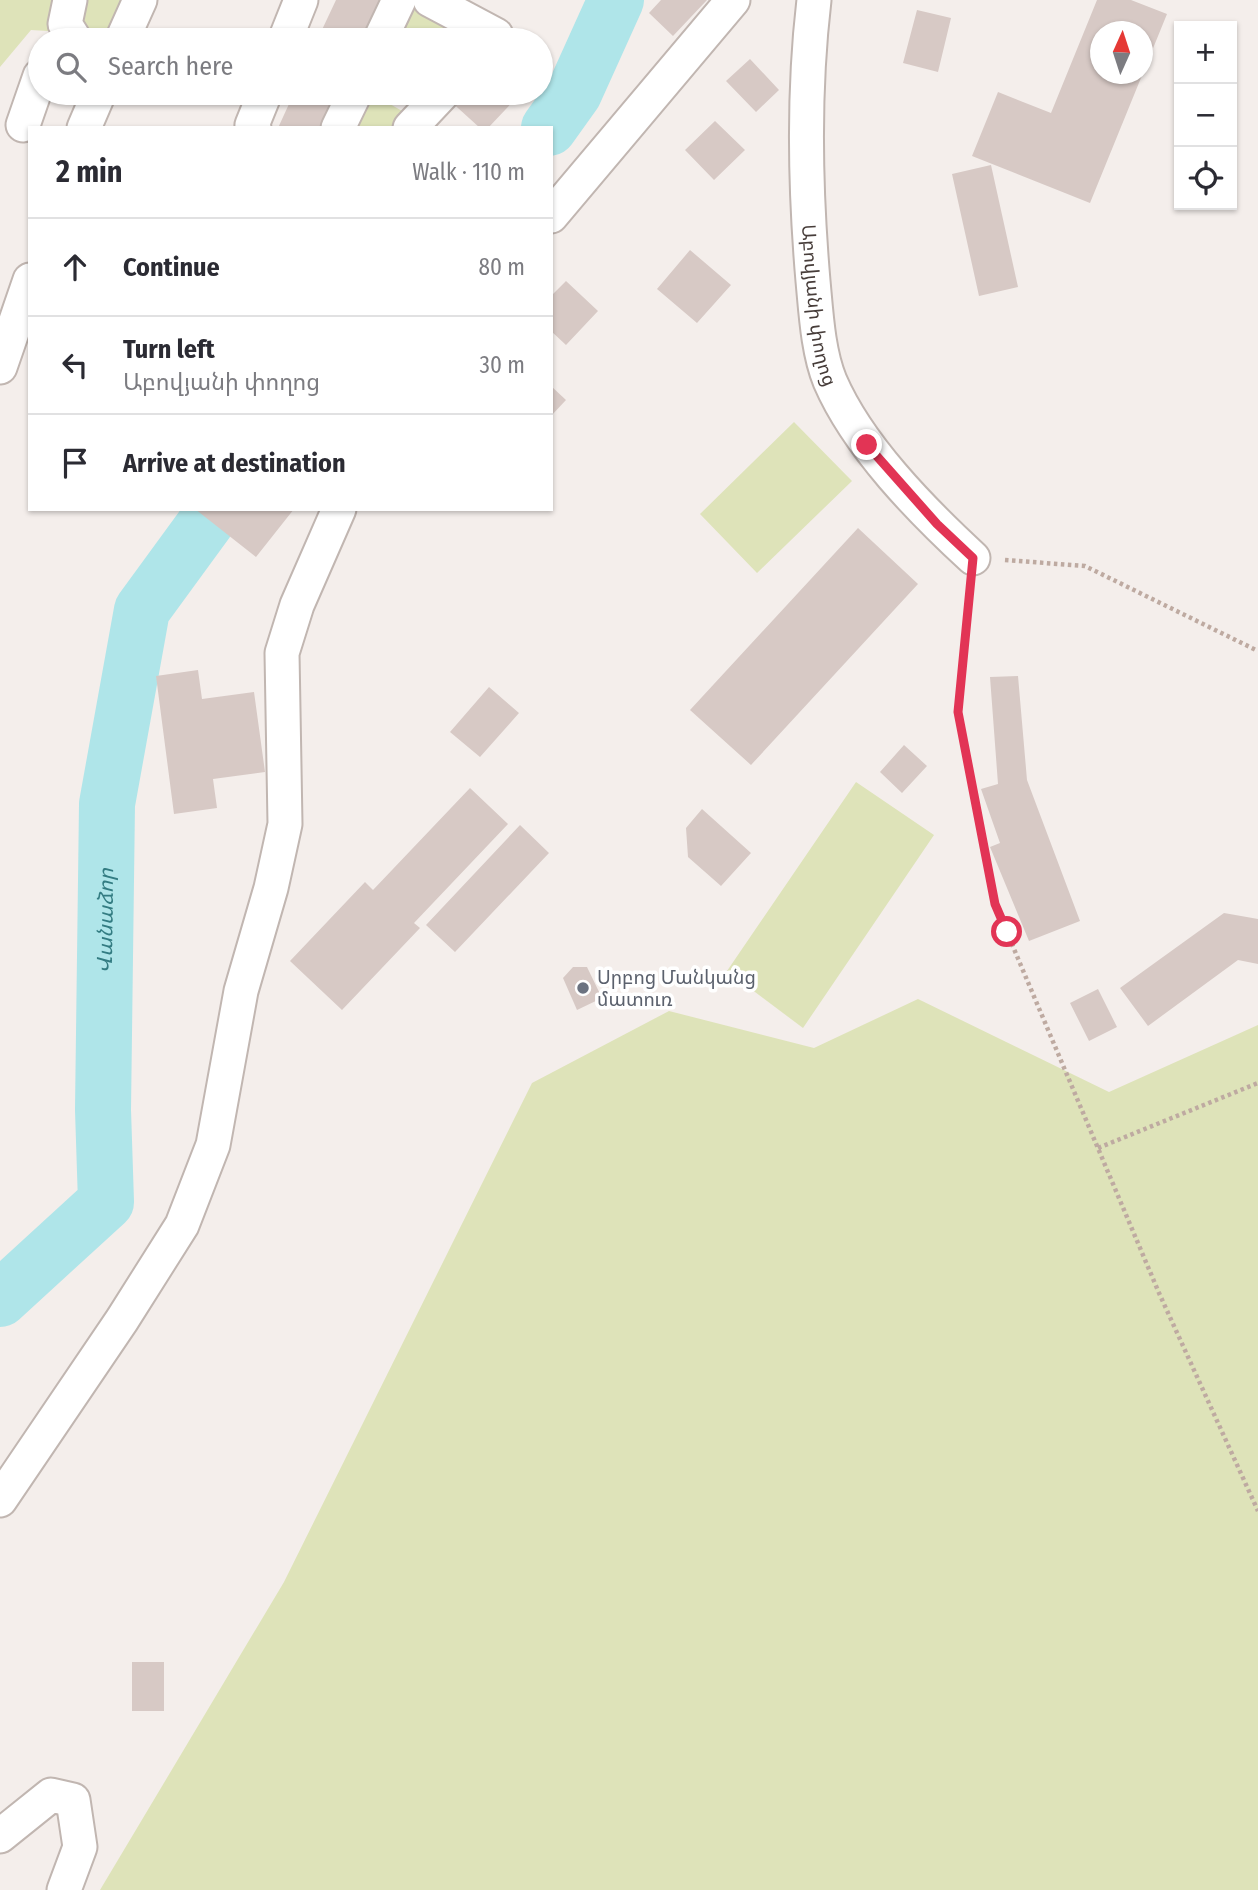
<!DOCTYPE html>
<meta charset="utf-8">
<style>
body{margin:0;font-family:"Fira Sans Condensed","Noto Sans Armenian",sans-serif;background:#f7f7f7;color:#2b2b33}
.controls{position:absolute;right:21px;top:21px;display:grid;overflow:hidden;border-radius:0px;box-shadow:0 2px 5px #0004}
.controls button{width:63px;height:63px;display:grid;place-items:center;padding:0;border:0;border-bottom:2px solid #e1e1e2;background:#fff;color:#2b2b33;font:35px sans-serif}
.compass{position:absolute;left:1090px;top:21px;width:63px;height:63px;border-radius:50%;background:#fff;box-shadow:0 2px 5px #0004;rotate:3deg}
.stop{position:absolute;width:21px;height:21px;margin:-16px;border:5px solid #e23455;border-radius:50%;background:#fff}
.stop.end{background:#e23455;border-color:#fff;box-shadow:0 2px 7px #0008}
.list{margin:0;padding:0;list-style:none}
h2{display:flex;justify-content:space-between;align-items:center;height:91px;margin:0;padding:0 28px;font-size:30px}
h2 small{font-size:23px;font-weight:400;color:#7c7c81}
.list li{display:grid;grid-template-columns:46px 1fr auto;gap:21px;align-items:center;box-sizing:border-box;height:98px;padding:0 28px;border-top:2px solid #e1e1e2}
.list b{display:block;font-size:26px;white-space:nowrap}
.list p{margin:0;font-size:23px;white-space:nowrap;color:#7c7c81}
.list em{font-size:23px;font-style:normal;color:#7c7c81}
.icon{flex:none;width:38px;height:38px;fill:none;stroke:currentColor;stroke-width:2;stroke-linecap:round;stroke-linejoin:round}
.map{position:relative;flex:none;width:1258px;height:1890px;overflow:hidden}
.search{position:absolute;background:#fff;box-shadow:0 2px 5px #0004;left:28px;top:28px;width:525px;height:77px;display:flex;align-items:center;gap:18px;box-sizing:border-box;padding:0 24px;border-radius:38px;color:#7c7c81;font-size:26px}
.panel{position:absolute;background:#fff;box-shadow:0 2px 5px #0004;left:28px;top:126px;width:525px;height:385px;border-radius:0px}
.map>svg:first-child{display:block}
.green{fill:#dee3b9}
.lines{fill:none;stroke-linecap:round;stroke-linejoin:round}
.river{stroke:#afe5e9;stroke-width:56}
.building{fill:#d7c9c5;fill-rule:evenodd}
.minor-casing{stroke:#c1b6b1;stroke-width:37}
.path{stroke:#beaaa1;stroke-width:4.5;stroke-dasharray:3.5 3.5;stroke-linecap:butt}
.minor{stroke:#fff;stroke-width:33}
.route{stroke:#e23455;stroke-width:9}
.worship-dot{fill:#6b7280;stroke:#fff;stroke-width:2.5}
.labels{text-anchor:middle;dominant-baseline:central;stroke-width:7;stroke-linejoin:round;paint-order:stroke}
.street-label{font-size:19px;fill:#473d3a;stroke:#fff}
.worship-label{font-size:19px;fill:#5b616d;stroke:#fff;text-anchor:start}
.water-label{font-size:21px;font-style:italic;fill:#337c82;stroke:#fff}
</style>
<div class="map">
<svg width="1258" height="1890" viewBox="0 0 1258 1890">
<rect width="100%" height="100%" fill="#f4eeeb"/>
<!-- green -->
<path class="green" d="M0,0H130L114,35L31,30L0,67Z
M413,6L472,37L473,40H391Z
M374,95L404,112L400,128H349L366,96Z
M794,422L852,481L757,573L700,514Z
M856,782L934,835L803,1028L727,971Z
M918,999L1109,1092L1258,1025V1890H100L284,1582L532,1083L669,1011L814,1048Z"/>
<g class="lines">
<!-- river -->
<g class="river">
<path d="M549,128L574,93L616,0"/>
<path id="s1" d="M0,1299L106,1202L103,1110L107,804L142,610L207,521"/>
</g>
</g>
<!-- building -->
<path class="building" d="M336,0H389L370,40H333L320,34Z
M661,0H707L673,36L649,13Z
M1097,0H1131L1167,14L1090,203L972,156L998,92L1051,113ZM1100,32H1142V74H1100Z
M917,10L951,18L938,72L903,63Z
M750,59L779,90L756,112L726,81Z
M294,93H344L327,128H278Z
M454,93H521L488,128H480L448,99Z
M715,121L745,150L714,180L685,150Z
M991,165L1018,287L979,296L952,174Z
M690,250L731,285L697,323L657,289Z
M566,281L598,311L566,345L551,331V296Z
M551,386L566,400L551,416Z
M195,509H294L256,557Z
M858,528L918,584L751,765L690,710Z
M198,670L202,699L254,692L265,772L213,779L217,808L174,814L156,676Z
M1018,676L1027,780L1080,921L1029,941L990,847L1000,843L981,789L998,784L990,677Z
M489,687L519,713L480,757L450,732Z
M904,745L927,766L902,793L880,772Z
M470,788L508,824L414,923L420,928L342,1010L290,961L365,882L373,890Z
M702,809L751,853L721,886L688,857L686,828Z
M520,825L549,853L455,952L426,925Z
M1224,913L1258,919V964L1238,960L1148,1026L1120,988Z
M573,967H587L602,998L577,1010L563,978Z
M1098,989L1117,1027L1089,1041L1070,1003Z
M132,1662H164V1711H132Z"/>
<g class="lines">
<!-- minor casing -->
<g class="minor-casing">
<g id="minor">
<path d="M70,0L65,24L75,40"/>
<path d="M430,0L496,35L491,40"/>
<path id="s2" d="M814,0C803,93 805,188 813,281C816,313 818,352 830,381C858,446 921,510 973,558"/>
<path d="M122,40L140,0"/>
<path d="M285,40L301,0"/>
<path d="M380,40L399,0"/>
<path d="M23,125L40,76"/>
<path d="M84,128L99,93"/>
<path d="M254,128L252,125L265,93"/>
<path d="M338,128L355,93"/>
<path d="M410,128L443,93"/>
<path d="M551,216L733,0"/>
<path d="M0,367L30,280"/>
<path d="M0,1500L122,1320L182,1225L213,1145L241,991L271,888L285,824L282,653L297,605L339,509"/>
<path d="M0,1836L51,1795L73,1800L80,1847L64,1890"/>
</g>
</g>
<!-- path -->
<path class="path" d="M1005,560L1085,566L1258,651
M970,587L958,712L995,904L1159,1293L1258,1511
M1098,1148L1258,1083"/>
<!-- minor -->
<use href="#minor" class="minor"/>
</g>
<g class="lines">
<!-- route -->
<path class="route" d="M867,445L937,524L973,558L958,712L995,904L1007,932"/>
</g>
<!-- markers -->
<circle class="worship-dot" cx="583" cy="988" r="7"/>
<g class="labels">
<!-- street labels -->
<g class="street-label">
<text stroke="none"><textPath href="#s2" startOffset="306">Աբովյանի փողոց</textPath></text>
</g>
<!-- worship labels -->
<g class="worship-label">
<text x="597" y="977">Սրբոց Մանկանց<tspan x="597" dy="22">մատուռ</tspan></text>
</g>
<!-- water labels -->
<g class="water-label">
<text stroke="none"><textPath href="#s1" startOffset="425">Վանաձոր</textPath></text>
</g>
</g>
</svg>
<div class="controls">
<button>+</button>
<button>−</button>
<button><svg class="icon" aria-label="locate" viewBox="0 0 24 24"><circle cx="12" cy="12" r="6"/><path d="M12 2v4M12 18v4M2 12h4M18 12h4"/></svg></button>
</div>
<svg class="compass" viewBox="-18 -18 36 36"><path d="M0-13l5 13h-10z" fill="#e53935"/><path d="M0 13l5-13h-10z" fill="#7c7c81"/></svg>
<div class="stop" style="left:1007px;top:932px"></div>
<div class="stop end" style="left:867px;top:445px"></div>
<div class="search"><svg class="icon" aria-label="search" viewBox="0 0 24 24"><circle cx="10" cy="10" r="6"/><path d="M15 15l6 6"/></svg>Search here</div>
<section class="panel">
<h2>2 min<small>Walk · 110 m</small></h2>
<ul class="list">
<li><svg class="icon" aria-label="ahead" viewBox="0 0 24 24"><path d="M12 20V5M6 11l6-6 6 6"/></svg><div><b>Continue</b></div><em>80 m</em></li>
<li><svg class="icon" aria-label="left" viewBox="0 0 24 24"><path d="M17 20v-9H6M10 6l-5 5 5 5"/></svg><div><b>Turn left</b><p>Աբովյանի փողոց</p></div><em>30 m</em></li>
<li><svg class="icon" aria-label="arrive" viewBox="0 0 24 24"><path d="M6 21V4h12l-3 4 3 4H6"/></svg><div><b>Arrive at destination</b></div></li>
</ul>
</section>
</div>
